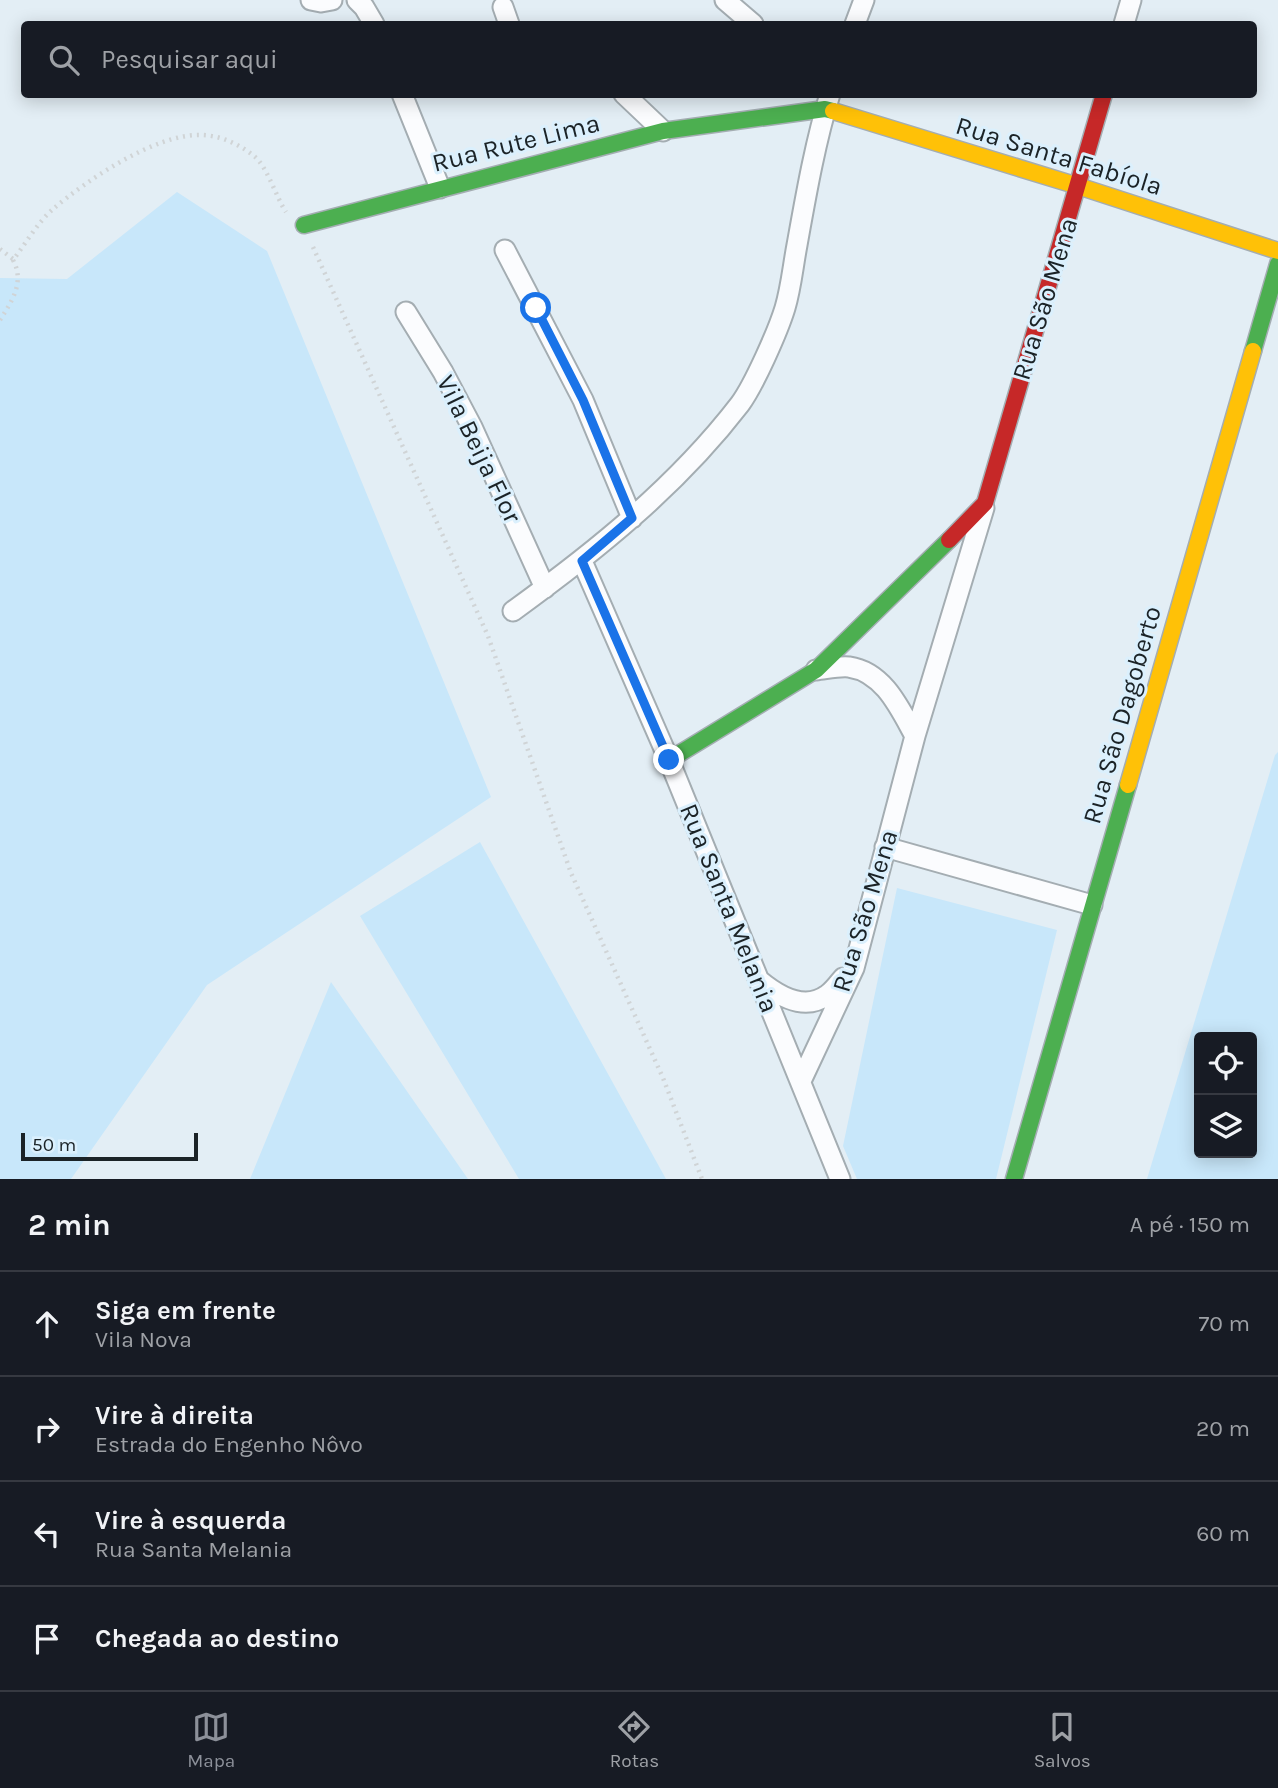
<!DOCTYPE html>
<html lang="pt">
<meta charset="utf-8">
<style>
body{margin:0;font-family:Karla,sans-serif;background:#242831;color:#f1f3f6}
.controls{position:absolute;right:21px;bottom:21px;display:grid;overflow:hidden;border-radius:7px;box-shadow:0 4px 18px #0003}
.controls button{width:63px;height:63px;display:grid;place-items:center;padding:0;border:0;border-bottom:2px solid #363941;background:#171b24;color:#f1f3f6;font:35px sans-serif}
.scale{position:absolute;left:21px;bottom:18px;width:177px;box-sizing:border-box;padding-left:7px;border:4px solid #1b2327;border-top:0;font-size:19px;line-height:24px;white-space:nowrap;color:#1b2327;-webkit-text-stroke:5px #dbf0fd;paint-order:stroke}
.stop{position:absolute;width:21px;height:21px;margin:-16px;border:5px solid #1a73e8;border-radius:50%;background:#fff}
.stop.end{background:#1a73e8;border-color:#fff;box-shadow:0 2px 7px #0008}
.list{margin:0;padding:0;list-style:none}
h2{display:flex;justify-content:space-between;align-items:center;height:91px;margin:0;padding:0 28px;font-size:30px}
h2 small{font-size:23px;font-weight:400;color:#9ea1a6}
.list li{display:grid;grid-template-columns:46px 1fr auto;gap:21px;align-items:center;box-sizing:border-box;height:105px;padding:0 28px;border-top:2px solid #363941}
.list b{display:block;font-size:26px;white-space:nowrap}
.list p{margin:0;font-size:23px;white-space:nowrap;color:#9ea1a6}
.list em{font-size:23px;font-style:normal;color:#9ea1a6}
.icon{flex:none;width:38px;height:38px;fill:none;stroke:currentColor;stroke-width:2;stroke-linecap:round;stroke-linejoin:round}
.map{position:relative;flex:none;width:1278px;height:1179px;overflow:hidden}
.search{position:absolute;background:#171b24;box-shadow:0 4px 18px #0003;left:21px;right:21px;top:21px;height:77px;display:flex;align-items:center;gap:18px;box-sizing:border-box;padding:0 24px;border-radius:7px;color:#9ea1a6;font-size:26px}
.sheet{height:511px;background:#171b24}
nav{display:flex;justify-content:space-around;align-items:center;box-sizing:border-box;height:98px;border-top:2px solid #363941;background:#171b24;font-size:19px;color:#9ea1a6}
nav a{display:grid;justify-items:center;gap:4px}
nav .on{color:#8c9099}
.map>svg:first-child{display:block}
.green{fill:#c8e7fa;fill-rule:evenodd}
.lines{fill:none;stroke-linecap:round;stroke-linejoin:round}
.street-casing{stroke:#a4adb2;stroke-width:23}
.fast-casing{stroke:#a4adb2;stroke-width:19}
.slow-casing{stroke:#a4adb2;stroke-width:19}
.jam-casing{stroke:#a4adb2;stroke-width:19}
.path{stroke:#d0d4d6;stroke-width:4.5;stroke-dasharray:2 5;stroke-linecap:butt}
.street{stroke:#fbfcfe;stroke-width:19}
.fast{stroke:#4caf50;stroke-width:16}
.slow{stroke:#ffc107;stroke-width:16}
.jam{stroke:#c62828;stroke-width:16}
.route{stroke:#1a73e8;stroke-width:9}
.labels{text-anchor:middle;dominant-baseline:central;stroke-width:6;stroke-linejoin:round;paint-order:stroke}
.street-label{font-size:26px;fill:#1b2327;stroke:#dbf0fd}
</style>
<div class="map">
<svg width="1278" height="1179" viewBox="0 0 1278 1179">
<rect width="100%" height="100%" fill="#e3eef5"/>
<!-- green -->
<path class="green" d="M177,192L267,251L491,797L207,985L71,1179H0V278L67,279Z
M1278,752V1179H1147L1275,755ZM1252,1037V1153H1199V1037Z
M480,842L666,1179H519L360,916Z
M897,888L1057,930L996,1179H857L843,1146Z
M331,982L468,1179H250Z"/>
<g class="lines">
<!-- street casing -->
<g class="street-casing">
<path id="street" d="M311,0L321,2L332,0
M357,0L364,7L374,24
M725,0L753,24
M503,7L509,24
M855,24L864,0
M1124,24L1131,0
M402,94L440,188
M624,94L663,131
M505,250L583,400L632,518
M406,312L443,372L472,427L545,588
M582,561L669,760L840,1179
M513,611C596,551 677,486 740,404C754,385 778,331 785,308C791,288 793,266 797,245C806,195 815,143 830,94
M816,670C826,669 838,666 849,667C884,672 900,709 915,736
M885,847L1092,905
M759,980C777,995 804,1012 827,995C833,991 838,984 843,978
M801,1081L854,968L915,736L984,508"/>
</g>
<!-- fast casing -->
<g class="fast-casing">
<path id="fast" d="M304,225L663,131L825,109L833,111
M1253,351L1278,264
M669,760L816,670L949,540
M1014,1179L1128,785"/>
</g>
<!-- slow casing -->
<g class="slow-casing">
<path id="slow" d="M833,111L1078,186L1278,251
M1128,785L1253,351"/>
</g>
<!-- jam casing -->
<g class="jam-casing">
<path id="jam" d="M949,540L985,503L1104,94"/>
</g>
<!-- path -->
<path class="path" d="M313,247L488,636L571,873L663,1078L702,1179
M0,249L13,259
M0,320C12,301 25,282 13,260C26,243 38,222 53,209C87,180 155,134 200,135C220,135 239,144 254,156C267,166 276,197 286,212"/>
<!-- street -->
<use href="#street" class="street"/>
<!-- fast -->
<use href="#fast" class="fast"/>
<!-- slow -->
<use href="#slow" class="slow"/>
<!-- jam -->
<use href="#jam" class="jam"/>
</g>
<g class="lines">
<!-- route -->
<path class="route" d="M536,308L583,400L632,518L582,561L669,760"/>
</g>
<g class="labels">
<!-- street labels -->
<g class="street-label">
<text transform="translate(516 143) rotate(-14)">Rua Rute Lima</text>
<text transform="translate(1059 156) rotate(17)">Rua Santa Fabíola</text>
<text transform="translate(1045 299) rotate(-73)">Rua São Mena</text>
<text transform="translate(479 449) rotate(64)">Vila Beija Flor</text>
<text transform="translate(1122 715) rotate(-74)">Rua São Dagoberto</text>
<text transform="translate(729 908) rotate(68)">Rua Santa Melania</text>
<text transform="translate(865 911) rotate(-73)">Rua São Mena</text>
</g>
</g>
</svg>
<div class="controls">
<button><svg class="icon" aria-label="locate" viewBox="0 0 24 24"><circle cx="12" cy="12" r="6"/><path d="M12 2v4M12 18v4M2 12h4M18 12h4"/></svg></button>
<button><svg class="icon" aria-label="layers" viewBox="0 0 24 24"><path d="M12 4l9 5-9 5-9-5zM3 14l9 5 9-5"/></svg></button>
</div>
<div class="scale">50 m</div>
<div class="stop" style="left:536px;top:308px"></div>
<div class="stop end" style="left:669px;top:760px"></div>
<div class="search"><svg class="icon" aria-label="search" viewBox="0 0 24 24"><circle cx="10" cy="10" r="6"/><path d="M15 15l6 6"/></svg>Pesquisar aqui</div>
</div>
<section class="sheet">
<h2>2 min<small>A pé · 150 m</small></h2>
<ul class="list">
<li><svg class="icon" aria-label="ahead" viewBox="0 0 24 24"><path d="M12 20V5M6 11l6-6 6 6"/></svg><div><b>Siga em frente</b><p>Vila Nova</p></div><em>70 m</em></li>
<li><svg class="icon" aria-label="right" viewBox="0 0 24 24"><path d="M7 20v-9h11M14 6l5 5-5 5"/></svg><div><b>Vire à direita</b><p>Estrada do Engenho Nôvo</p></div><em>20 m</em></li>
<li><svg class="icon" aria-label="left" viewBox="0 0 24 24"><path d="M17 20v-9H6M10 6l-5 5 5 5"/></svg><div><b>Vire à esquerda</b><p>Rua Santa Melania</p></div><em>60 m</em></li>
<li><svg class="icon" aria-label="arrive" viewBox="0 0 24 24"><path d="M6 21V4h12l-3 4 3 4H6"/></svg><div><b>Chegada ao destino</b></div></li>
</ul>
</section>
<nav>
<a class="on"><svg class="icon" aria-label="map" viewBox="0 0 24 24"><path d="M3 6l6-2 6 2 6-2v14l-6 2-6-2-6 2zM9 4v14M15 6v14"/></svg>Mapa</a>
<a><svg class="icon" aria-label="directions" viewBox="0 0 24 24"><path d="M12 3l9 9-9 9-9-9zM9 14v-3h6M13 9l2 2-2 2"/></svg>Rotas</a>
<a><svg class="icon" aria-label="saved" viewBox="0 0 24 24"><path d="M7 4h10v16l-5-4-5 4z"/></svg>Salvos</a>
</nav>
